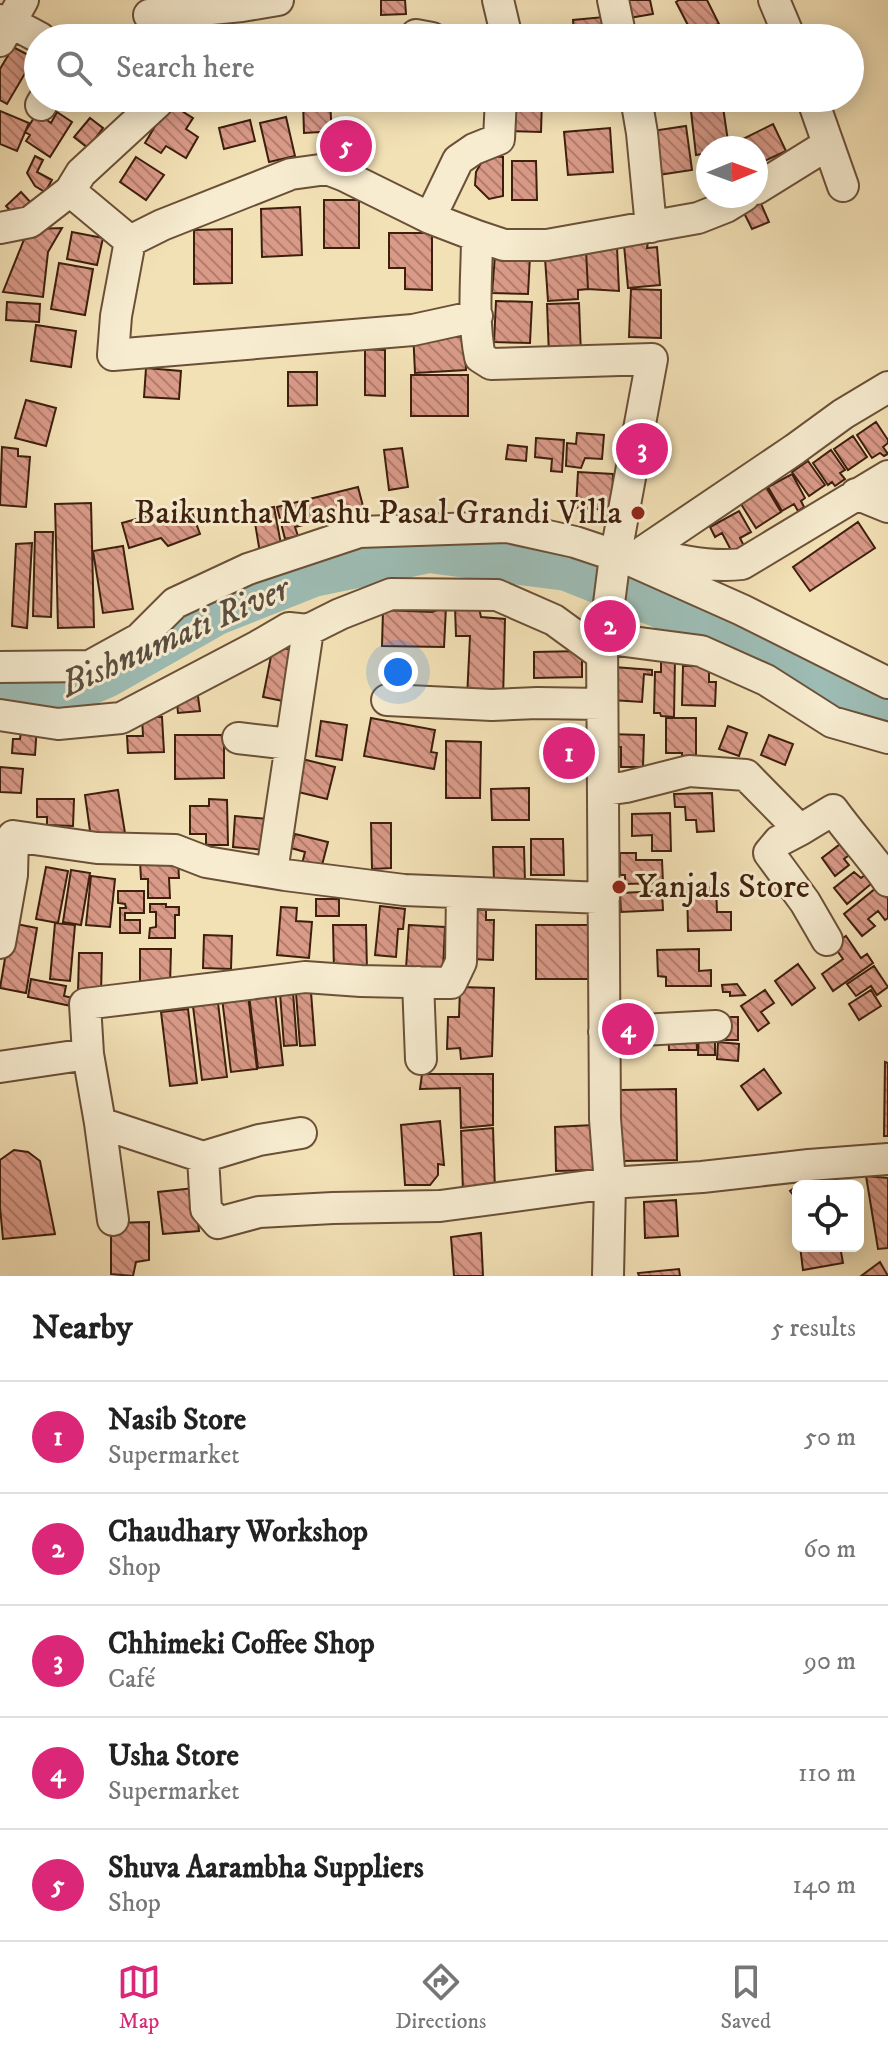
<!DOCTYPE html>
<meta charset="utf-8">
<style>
body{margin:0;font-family:"IM FELL DW Pica",serif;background:#f6f6f6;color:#222}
.controls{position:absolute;right:24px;bottom:24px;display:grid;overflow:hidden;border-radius:12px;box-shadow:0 4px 20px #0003}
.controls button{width:72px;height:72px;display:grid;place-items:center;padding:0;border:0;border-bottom:2px solid #e0e0e0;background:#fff;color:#222;font:40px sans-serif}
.compass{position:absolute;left:696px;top:136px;width:72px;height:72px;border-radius:50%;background:#fff;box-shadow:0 4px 20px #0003;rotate:89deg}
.you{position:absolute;left:398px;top:672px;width:28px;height:28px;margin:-20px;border:6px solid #fff;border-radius:50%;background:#1a73e8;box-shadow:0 0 0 12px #1a73e833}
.badge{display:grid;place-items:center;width:52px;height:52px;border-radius:50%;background:#db2777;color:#fff;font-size:26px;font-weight:700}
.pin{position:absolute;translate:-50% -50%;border:4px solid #fff;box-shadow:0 2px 8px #0006}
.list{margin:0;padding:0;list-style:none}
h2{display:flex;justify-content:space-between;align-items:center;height:104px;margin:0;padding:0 32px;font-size:34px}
h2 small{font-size:26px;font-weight:400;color:#767676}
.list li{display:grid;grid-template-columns:52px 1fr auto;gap:24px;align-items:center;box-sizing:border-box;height:112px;padding:0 32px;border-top:2px solid #e0e0e0}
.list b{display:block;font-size:30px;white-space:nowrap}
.list p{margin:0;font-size:26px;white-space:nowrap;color:#767676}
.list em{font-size:26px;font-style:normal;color:#767676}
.icon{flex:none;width:44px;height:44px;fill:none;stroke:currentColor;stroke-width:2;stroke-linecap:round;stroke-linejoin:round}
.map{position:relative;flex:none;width:888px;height:1276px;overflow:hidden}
.search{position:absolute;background:#fff;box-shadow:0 4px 20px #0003;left:24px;right:24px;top:24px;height:88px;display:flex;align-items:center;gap:20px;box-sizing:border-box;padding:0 28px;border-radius:44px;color:#767676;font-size:30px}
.sheet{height:664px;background:#fff}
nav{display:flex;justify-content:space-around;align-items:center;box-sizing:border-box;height:112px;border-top:2px solid #e0e0e0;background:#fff;font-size:22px;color:#767676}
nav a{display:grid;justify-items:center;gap:4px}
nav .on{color:#db2777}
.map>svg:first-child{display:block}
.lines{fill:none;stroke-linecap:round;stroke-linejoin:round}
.river{stroke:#9dbcb4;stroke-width:44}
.building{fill:url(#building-back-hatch);stroke:#3e1f0e;stroke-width:2}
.minor-casing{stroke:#6b5038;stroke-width:34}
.minor{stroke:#f7ecd0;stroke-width:30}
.poi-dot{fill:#8f2418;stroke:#f7ecd0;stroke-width:3}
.labels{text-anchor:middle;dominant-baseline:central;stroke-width:6;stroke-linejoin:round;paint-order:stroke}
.poi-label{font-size:34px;fill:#3e1f0e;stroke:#f7ecd0;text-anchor:end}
.water-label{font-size:36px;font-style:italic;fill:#5a4e40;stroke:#f7ecd0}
</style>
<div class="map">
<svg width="888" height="1276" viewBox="0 0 888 1276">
<defs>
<pattern id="building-back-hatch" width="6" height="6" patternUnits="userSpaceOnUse" patternTransform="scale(2)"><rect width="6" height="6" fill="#d99a88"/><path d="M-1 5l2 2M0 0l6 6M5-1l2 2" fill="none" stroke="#b17d6e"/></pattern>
</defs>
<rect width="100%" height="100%" fill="#f3e1b6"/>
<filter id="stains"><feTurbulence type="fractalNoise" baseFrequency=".0025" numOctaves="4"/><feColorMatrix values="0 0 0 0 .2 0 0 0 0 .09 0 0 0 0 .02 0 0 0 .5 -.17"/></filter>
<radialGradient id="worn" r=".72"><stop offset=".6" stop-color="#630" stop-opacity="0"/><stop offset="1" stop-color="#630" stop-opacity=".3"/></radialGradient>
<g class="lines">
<!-- river -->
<path class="river" d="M0,689L59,696L108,675L217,613L313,575L429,551L567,569L732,635L846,703L888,716"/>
</g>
<!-- building -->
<path class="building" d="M381,0H405L406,14L381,15Z
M620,0H650L653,14L623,19Z
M679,0H707L719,24L691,31L676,2Z
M604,17L606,38H574L573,20Z
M732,27L735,38H693L692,37Z
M13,47L34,58L7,104L0,100V69Z
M268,98H291V106H268Z
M507,98H542L541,132L506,131Z
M330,99L332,138L321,139L320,132L304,133L303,101Z
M169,103L193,118L186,129L198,137L186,158L166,146L161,153L145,143Z
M723,107L729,148H708V153L696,155L691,111Z
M0,111L29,123L17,151L0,144Z
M57,112L72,122L50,157L26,141L30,135L25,132L37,113L51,123Z
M286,117L295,156L269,162L260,123Z
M90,118L103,128L88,148L74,137Z
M250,120L255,141L224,149L219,128Z
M773,124L786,151L756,165V148H745L741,140Z
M686,126L692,170L658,175L652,131Z
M610,128L613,172L568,175L564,132Z
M35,156L43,160L37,172L52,180L45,192L35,186L27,173Z
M485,156L503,157V196L489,199L475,185L476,172Z
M136,157L164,175L146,200L120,182Z
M512,161H536L537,200H512Z
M21,192L33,205L18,219L6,206Z
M758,197L769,222L752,229L740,205Z
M324,200H359V248H324Z
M300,207L302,255L262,257L261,209Z
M62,228L48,252L43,297L3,292L25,237L33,229Z
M232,229V283L194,284V230Z
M72,232L103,238L97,265L67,259Z
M389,233H432V290L405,289V268H389Z
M648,242L647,248L657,247L660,285L628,288L624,245Z
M617,247L619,291L588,289L586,250Z
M586,250L588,289L578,290V299L548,301L545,258Z
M495,255L530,256L528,294L492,293Z
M59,263L93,269L85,315L51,309Z
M631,289L661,290V338L629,337Z
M496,301L532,302L530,343L494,342Z
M7,302L40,304L39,322L6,320Z
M579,303L581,355L549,356L547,304Z
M36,325L76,331L71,367L31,361Z
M464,327L466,370L415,373L413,330Z
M365,349L385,350V396L365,395Z
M146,368L181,371L179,399L144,397Z
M288,372H317V405L288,406Z
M411,375H468V416H411Z
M26,400L56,408L46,446L15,438Z
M876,422L888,440V443L883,447L888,454L884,456L880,453L872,458L857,435Z
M577,433L604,435L602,459L585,458L581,468L566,466L567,443L576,444Z
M853,436L867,457L848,470L834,449Z
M536,438L564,440L562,472L551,471L552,459L535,457Z
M508,445L527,447L526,461L506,459Z
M2,447L18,449V456L30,457L26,507L0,505Z
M402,448L408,487L389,490L384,450Z
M831,450L845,470L840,473L845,479L835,486L832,482L828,485L813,463Z
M808,461L825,485L809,496L792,472Z
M578,472L613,474L612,510L576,508Z
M792,474L805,498L801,501L804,507L798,511L794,504L782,511L768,487Z
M358,487L364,510L295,527L298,536L285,539L277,507Z
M766,487L781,512L756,528L741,504Z
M91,503L94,627L58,628L55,504Z
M190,507L200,534L168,546L161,538L129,548L122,523L158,513L163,517Z
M274,507L283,555L261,559L253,511Z
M739,511L751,532L740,538L745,548L733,554L722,533L715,537L710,527Z
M858,522L875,548L810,591L793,567Z
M35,532H53L51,617L33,616Z
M32,543L27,628L12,626L16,544Z
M123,546L133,609L103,613L93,551Z
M446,607L444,647L382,646L383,610L432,612Z
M455,607L479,608L481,617L505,619L503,700L467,698L470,636H456Z
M273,646L293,650L283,701L263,697Z
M582,651V677L534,678V652Z
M661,657L675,658L674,717L661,716L660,713H654L655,672H661Z
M683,666H709V682H716L715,706L682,705Z
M614,667L652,670V675L644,674L642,702L612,700Z
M197,689L200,711L178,713L176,692Z
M142,717H162L164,752L128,753L127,736H143Z
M371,718L435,730L431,752L437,753L434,769L364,756Z
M666,718H696V760H682V753H666Z
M321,721L347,725L342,760L316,756Z
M22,724L37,725L35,755L12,753L13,739H20Z
M728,726L747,733L739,756L719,749Z
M607,734L644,735L643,767H621V747H607Z
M175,735H224V778L175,779Z
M769,735L793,744L785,765L761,755Z
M446,741L481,742L480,798H446Z
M298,758L335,767L327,799L290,790Z
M0,767L23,769L21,793L0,792Z
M529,788V820H492L491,789Z
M118,790L125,833L91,838L85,795Z
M712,793L714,831L697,832L696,820H686L685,807H675L674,794Z
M37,799H74L73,826L47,825V817H37Z
M209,799L227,800L228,845H206V834H190V806H209Z
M670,813L671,851H652V835L632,836V814Z
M235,816L268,819L266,850L233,847Z
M371,823H391V868L372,869Z
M295,834L328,842L321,869L302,864L305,852L291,848Z
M848,838L856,850L844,859L849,865L835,876L822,858Z
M531,839H563L564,875H531Z
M493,847H524L525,882H494Z
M620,853H636V860H662L663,883L625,884V875H620Z
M178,860L179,878H169L170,898H148V879H141L140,861Z
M46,867L68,871L58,923L36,919Z
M71,870L90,873L81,925L63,922Z
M870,871L877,879L847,904L834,888L854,872L861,878Z
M91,876L115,879L110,927L86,925Z
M881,884L888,892V918L885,920L878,911L868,919L875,926L862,936L844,914Z
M716,887L717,912H731V930L688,931L687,888Z
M118,891H144V913H125V920H140V933H120V908H126L125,904L118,903Z
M662,891L663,910L621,912L620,893Z
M316,899H339V916H316Z
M150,904H166V907H179V915H175V938H149L150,928L156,927V912H150Z
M380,906L405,909L403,929H398L396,957L375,955Z
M281,907L297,908L296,921L312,922L309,958L277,955Z
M474,908H486V920H494L493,960L472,959Z
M11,923L37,928L26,993L0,988Z
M55,923L75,925L70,981L50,979Z
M333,925H366L367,971L334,972Z
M409,925L445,927L443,970L406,968Z
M536,925H588L589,979H536Z
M204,935L232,936L231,969L203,968Z
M846,936L861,958L867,954L873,963L833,991L822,974L843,959L833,945Z
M140,949H171L170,985H140Z
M699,949V971L711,970V986H666V977L658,976L657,950Z
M79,953H102L101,993H78Z
M798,964L815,988L792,1005L775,981Z
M874,966L888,987L877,995L871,986L856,996L847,984Z
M31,979L66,986L64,996L73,998L71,1006L28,997Z
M737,984L745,995L730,996V992H723L722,985Z
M460,987L494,988L492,1056L461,1059L460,1048L447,1049L448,1017H459Z
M765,990L774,1003L761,1012L769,1023L758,1031L741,1006Z
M871,990L881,1006L859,1020L849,1004Z
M275,992L283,1065L258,1068L249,995Z
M293,992L297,1045L284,1046L280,993Z
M311,992L315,1045L300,1046L296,993Z
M248,995L257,1069L231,1072L222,998Z
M218,1003L227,1077L202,1080L193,1006Z
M188,1009L197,1083L170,1086L161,1012Z
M718,1017H738V1040H718Z
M668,1020H696L697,1050H669Z
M699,1033H715V1055H698Z
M718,1042L739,1044L738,1061L717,1059Z
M885,1062L888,1063V1136H884Z
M764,1069L781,1093L758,1110L741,1086Z
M422,1074H493V1125L461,1128L460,1088L420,1089Z
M676,1089L677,1160L621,1161L620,1090Z
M440,1121L444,1165L438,1164V1175L430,1185H405L401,1125Z
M593,1125L594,1170L556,1171L555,1127Z
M493,1128L495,1191L463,1193L461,1131Z
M14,1150L28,1152L40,1161L55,1234L3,1239L0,1207V1160Z
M813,1174L822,1186H798V1201L790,1191Z
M866,1176L888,1178V1248L878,1249Z
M194,1188L199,1231L163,1234L158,1192Z
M676,1200L678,1236L645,1238L644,1202Z
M149,1222V1260L136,1262L133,1276L111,1274V1223Z
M481,1233L483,1276H454L451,1237Z
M800,1246H840L843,1263L803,1270Z
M880,1262L888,1276H861Z
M679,1269L680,1276H639L638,1273Z"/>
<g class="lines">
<!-- minor casing -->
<g class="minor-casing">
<path id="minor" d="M498,0L507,38
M613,0L621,38
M774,0L790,38
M149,15L242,6L278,0
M0,20L12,23L40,38
M416,35L432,38
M0,41L23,0
M636,98L642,133L651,227
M812,98L843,186
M41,105L45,98
M756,189L827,145
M70,191L130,241L162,225L291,174L327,169L345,176L430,218L477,236C477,275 472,318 480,357L491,364L652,359L614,564L605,635L602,638L605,1119L610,1183L608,1276
M430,218L458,160L474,149L499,139L501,98
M0,228L30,222L70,191L81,173L157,103V98
M477,236L504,245H547L698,218L726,207L744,196
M130,241L116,316L113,355L413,330L477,316
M856,494L888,507
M644,551C674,560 710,568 742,564L888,476
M632,561L644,551L795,449L843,414L888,387
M602,638L701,651L766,680L832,722L888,738
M0,667L90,666L139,639L175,603L248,569L359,532L507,527L575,542L632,561L742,610L888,683
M387,700L492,705L537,703L602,704
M0,715L58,724L121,718L258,646L289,628L308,630L340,614L391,594L497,595L554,620L602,655
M238,738L290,744
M605,790L626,787L689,771L746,775L800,830L779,841L769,853L805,902L827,940
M800,830L833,810C851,835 871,856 888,881
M272,872L308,630
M0,943L12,875L13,836L97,848L175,850L206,862L285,875L404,890L604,898
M418,982L421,1059
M604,1032L716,1026
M0,1067L88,1054
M100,1123L203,1157L206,1209L218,1223L259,1212L333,1208L440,1206L610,1183L702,1177L809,1165L888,1159
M203,1157L259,1140L301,1133
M113,1220L100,1123L88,1054L85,1004L305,977L361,981L451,983L461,962L462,893"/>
</g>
<!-- minor -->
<use href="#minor" class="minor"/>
</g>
<!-- markers -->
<g class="poi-dot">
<circle cx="638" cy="513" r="8"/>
<circle cx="619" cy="887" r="8"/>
</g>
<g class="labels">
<!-- poi labels -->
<g class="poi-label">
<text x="622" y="513">Baikuntha Mashu Pasal Grandi Villa</text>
<text x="635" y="887" text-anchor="start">Yanjals Store</text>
</g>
<!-- water labels -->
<g class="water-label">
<text transform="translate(175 637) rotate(-24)">Bishnumati River</text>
</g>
</g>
<rect width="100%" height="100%" filter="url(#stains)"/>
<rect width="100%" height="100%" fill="url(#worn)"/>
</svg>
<div class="controls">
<button><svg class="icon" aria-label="locate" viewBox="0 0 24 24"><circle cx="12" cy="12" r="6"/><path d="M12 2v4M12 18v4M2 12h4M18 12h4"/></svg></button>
</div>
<svg class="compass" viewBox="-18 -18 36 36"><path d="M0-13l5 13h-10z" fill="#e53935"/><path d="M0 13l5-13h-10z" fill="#767676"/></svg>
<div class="you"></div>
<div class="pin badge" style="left:569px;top:753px">1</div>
<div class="pin badge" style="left:610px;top:626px">2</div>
<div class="pin badge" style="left:642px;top:449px">3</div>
<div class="pin badge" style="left:628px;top:1029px">4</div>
<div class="pin badge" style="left:346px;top:146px">5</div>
<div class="search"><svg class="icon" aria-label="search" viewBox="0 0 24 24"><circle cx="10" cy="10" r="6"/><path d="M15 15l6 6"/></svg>Search here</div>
</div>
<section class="sheet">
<h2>Nearby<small>5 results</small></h2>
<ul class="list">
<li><span class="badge">1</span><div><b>Nasib Store</b><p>Supermarket</p></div><em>50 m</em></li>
<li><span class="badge">2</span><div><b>Chaudhary Workshop</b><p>Shop</p></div><em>60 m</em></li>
<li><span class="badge">3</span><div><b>Chhimeki Coffee Shop</b><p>Café</p></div><em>90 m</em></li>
<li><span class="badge">4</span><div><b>Usha Store</b><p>Supermarket</p></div><em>110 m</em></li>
<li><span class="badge">5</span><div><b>Shuva Aarambha Suppliers</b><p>Shop</p></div><em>140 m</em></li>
</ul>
</section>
<nav>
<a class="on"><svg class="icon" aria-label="map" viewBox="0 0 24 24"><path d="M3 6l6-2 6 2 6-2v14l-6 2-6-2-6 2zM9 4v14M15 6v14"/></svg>Map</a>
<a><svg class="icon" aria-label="directions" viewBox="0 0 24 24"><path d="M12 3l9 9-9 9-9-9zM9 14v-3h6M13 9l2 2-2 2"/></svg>Directions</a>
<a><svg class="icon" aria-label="saved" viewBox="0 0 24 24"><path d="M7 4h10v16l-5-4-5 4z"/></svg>Saved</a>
</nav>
